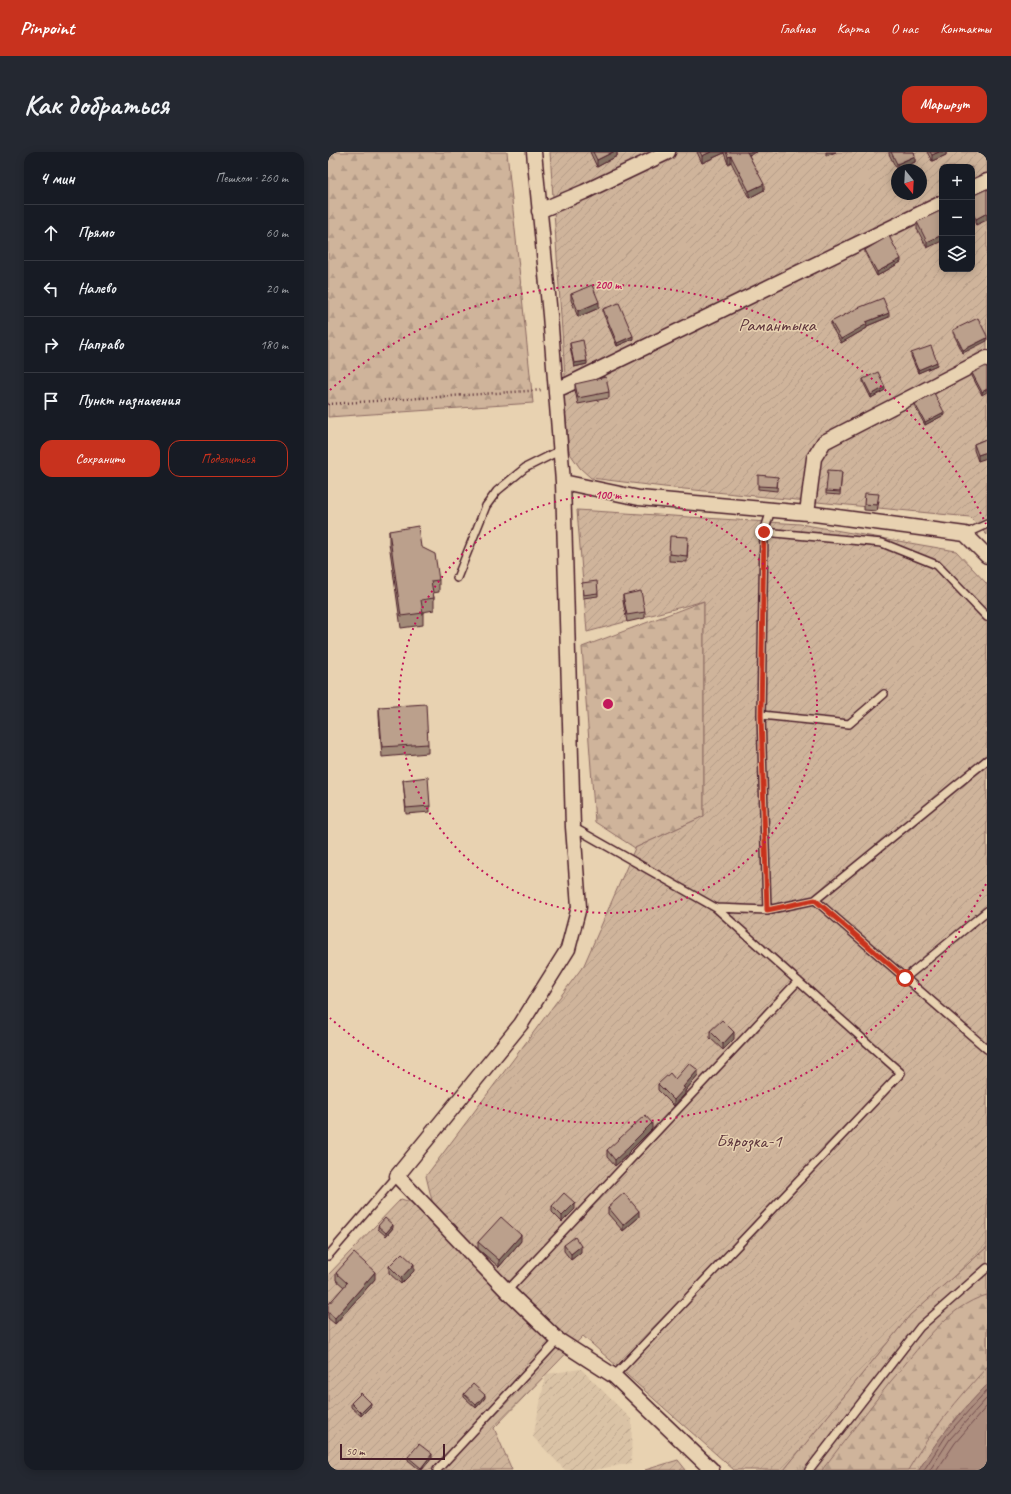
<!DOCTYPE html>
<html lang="ru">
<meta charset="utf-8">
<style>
body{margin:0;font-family:Caveat,sans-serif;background:#242831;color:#f1f3f6}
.controls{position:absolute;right:12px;top:12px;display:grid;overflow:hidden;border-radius:8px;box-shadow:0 2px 10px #0003}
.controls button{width:36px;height:36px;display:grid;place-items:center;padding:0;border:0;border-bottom:1px solid #363941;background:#171b24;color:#f1f3f6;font:20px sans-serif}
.compass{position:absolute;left:563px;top:12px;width:36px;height:36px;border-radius:50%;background:#171b24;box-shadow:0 2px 10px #0003;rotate:162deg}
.scale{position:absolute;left:12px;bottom:10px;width:105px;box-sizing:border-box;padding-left:4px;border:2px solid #4a1f2b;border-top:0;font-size:11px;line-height:14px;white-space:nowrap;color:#4a1f2b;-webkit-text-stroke:3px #e8d2b1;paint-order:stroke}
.stop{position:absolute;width:12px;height:12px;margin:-9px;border:3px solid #c8321e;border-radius:50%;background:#fff}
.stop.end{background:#c8321e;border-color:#fff;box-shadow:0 1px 4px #0008}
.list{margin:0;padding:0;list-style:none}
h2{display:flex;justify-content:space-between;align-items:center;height:52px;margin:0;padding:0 16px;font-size:17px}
h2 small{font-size:13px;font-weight:400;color:#9ea1a6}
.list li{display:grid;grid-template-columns:26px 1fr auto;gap:12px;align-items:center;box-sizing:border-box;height:56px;padding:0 16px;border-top:1px solid #363941}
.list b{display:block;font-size:15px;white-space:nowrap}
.list em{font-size:13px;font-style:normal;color:#9ea1a6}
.actions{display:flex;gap:8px;padding:12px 16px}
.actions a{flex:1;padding:9px 0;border:1px solid #c8321e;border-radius:12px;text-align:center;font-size:14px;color:#c8321e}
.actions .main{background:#c8321e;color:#fff}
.icon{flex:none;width:22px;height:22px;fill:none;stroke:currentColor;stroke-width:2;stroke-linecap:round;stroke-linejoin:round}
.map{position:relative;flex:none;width:659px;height:1318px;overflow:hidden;border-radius:12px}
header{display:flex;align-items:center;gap:24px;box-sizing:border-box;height:56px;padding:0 20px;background:#c8321e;color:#fff}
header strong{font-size:19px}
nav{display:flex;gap:22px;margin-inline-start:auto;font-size:14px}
.intro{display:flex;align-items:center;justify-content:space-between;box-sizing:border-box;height:96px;padding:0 24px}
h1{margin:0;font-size:28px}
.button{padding:10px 18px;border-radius:12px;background:#c8321e;color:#fff;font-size:14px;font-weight:700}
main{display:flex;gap:24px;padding:0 24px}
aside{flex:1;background:#171b24;border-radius:12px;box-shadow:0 2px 10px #0003}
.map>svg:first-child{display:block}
.industrial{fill:url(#industrial-furrows)}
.grass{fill:url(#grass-tufts);stroke:#8c6a63}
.forest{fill:url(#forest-firs);stroke:#8c6a63}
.garden{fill:url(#garden-furrows);stroke:#8c6a63;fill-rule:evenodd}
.water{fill:#ac8d7e;stroke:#85615d}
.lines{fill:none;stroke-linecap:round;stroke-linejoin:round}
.shore{stroke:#714b4c;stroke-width:1}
.service-casing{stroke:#4a1f2b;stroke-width:10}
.minor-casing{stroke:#4a1f2b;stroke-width:17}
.path{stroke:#4a1f2b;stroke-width:2.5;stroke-dasharray:1 3;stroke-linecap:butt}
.service{stroke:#e8d2b1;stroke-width:7}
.minor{stroke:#e8d2b1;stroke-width:14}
.wall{fill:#a18a78;stroke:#4a1f2b}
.shaded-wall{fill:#837062;stroke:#4a1f2b}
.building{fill:#bba08c;stroke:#4a1f2b}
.route{stroke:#c8321e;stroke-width:5}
.ring{fill:none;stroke:#c2185b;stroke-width:2;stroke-dasharray:2 4}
.labels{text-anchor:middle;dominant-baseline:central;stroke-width:3;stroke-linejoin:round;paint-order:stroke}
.park-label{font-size:19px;fill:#5e353c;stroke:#e8d2b1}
.centre{fill:#c2185b;stroke:#e8d2b1;stroke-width:2}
.ring-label{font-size:12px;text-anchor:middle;font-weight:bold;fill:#c2185b;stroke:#e8d2b1;stroke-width:3;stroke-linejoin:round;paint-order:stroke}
</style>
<header>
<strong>Pinpoint</strong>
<nav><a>Главная</a><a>Карта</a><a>О нас</a><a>Контакты</a></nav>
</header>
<div class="intro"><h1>Как добраться</h1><a class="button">Маршрут</a></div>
<main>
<aside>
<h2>4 мин<small>Пешком · 260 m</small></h2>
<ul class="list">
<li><svg class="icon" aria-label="ahead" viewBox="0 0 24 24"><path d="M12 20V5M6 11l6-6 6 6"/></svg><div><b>Прямо</b></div><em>60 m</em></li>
<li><svg class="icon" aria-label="left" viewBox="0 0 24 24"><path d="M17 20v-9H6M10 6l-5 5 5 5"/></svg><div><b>Налево</b></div><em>20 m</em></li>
<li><svg class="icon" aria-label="right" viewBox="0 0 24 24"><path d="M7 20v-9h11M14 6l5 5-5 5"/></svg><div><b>Направо</b></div><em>180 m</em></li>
<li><svg class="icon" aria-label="arrive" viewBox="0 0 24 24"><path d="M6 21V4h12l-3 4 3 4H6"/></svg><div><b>Пункт назначения</b></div></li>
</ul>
<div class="actions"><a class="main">Сохранить</a><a>Поделиться</a></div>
</aside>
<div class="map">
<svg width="659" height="1318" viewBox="0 0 659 1318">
<defs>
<pattern id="industrial-furrows" width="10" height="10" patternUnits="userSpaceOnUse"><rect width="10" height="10" fill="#dac3a6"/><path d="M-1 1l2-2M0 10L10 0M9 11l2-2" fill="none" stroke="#bda78f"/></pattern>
<pattern id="grass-tufts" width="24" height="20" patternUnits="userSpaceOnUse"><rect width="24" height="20" fill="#cfb49b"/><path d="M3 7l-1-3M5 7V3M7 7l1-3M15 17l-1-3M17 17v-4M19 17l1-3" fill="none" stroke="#b39a86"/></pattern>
<pattern id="forest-firs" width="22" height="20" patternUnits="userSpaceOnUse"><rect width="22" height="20" fill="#cfb49b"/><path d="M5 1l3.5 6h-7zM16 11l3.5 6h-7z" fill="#b39a86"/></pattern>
<pattern id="garden-furrows" width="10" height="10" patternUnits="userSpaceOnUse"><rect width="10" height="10" fill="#cfb49b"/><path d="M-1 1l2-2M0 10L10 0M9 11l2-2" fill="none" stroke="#b39a86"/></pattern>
</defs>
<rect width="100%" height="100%" fill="#e8d2b1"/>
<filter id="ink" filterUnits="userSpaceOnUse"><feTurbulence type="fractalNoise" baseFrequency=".025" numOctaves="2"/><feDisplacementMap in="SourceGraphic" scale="8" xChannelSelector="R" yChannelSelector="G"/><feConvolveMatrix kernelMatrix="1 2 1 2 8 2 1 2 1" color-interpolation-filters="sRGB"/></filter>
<g filter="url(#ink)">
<!-- industrial -->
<path class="industrial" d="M253,1217L304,1268L303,1311L266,1318H237L205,1285L218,1222Z"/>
<!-- grass -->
<path class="grass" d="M659,1095V1233C634,1259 609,1286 591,1318H456L582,1163Z"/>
<!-- forest -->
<path class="forest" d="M0,0H179L205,251L0,265Z
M376,449V664L307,696L267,670L254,495Z
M659,1143V1215C630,1247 602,1280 580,1318H494C517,1288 540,1258 563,1229C588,1200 620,1153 659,1143Z"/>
<!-- garden -->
<path class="garden" d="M222,0H659V383L642,365L336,335L263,326L252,316L241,300L235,235L237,224ZM614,15H644V117H614ZM569,18H593V42H569Z
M249,358L472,372L628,399L659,432V1095L582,1163L456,1318H406L255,1184L166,1276L184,1318H0V1123L73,1047L106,1057L98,1024L256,813L307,696L376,664V449L259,480Z
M350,1308L358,1318H317Z"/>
<!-- water -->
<path class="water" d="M659,1233V1318H591C609,1286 634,1259 659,1233Z"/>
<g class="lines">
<!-- shore -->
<path class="shore" d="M596,1318L618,1284L659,1238
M602,1318L622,1287L659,1246
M609,1318L627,1291L659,1254"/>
<!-- service casing -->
<g class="service-casing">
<path id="service" d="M436,380L554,391L609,413L659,465
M637,382L659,372
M129,426L158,354L169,339L197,316L233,298
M433,563L521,572L556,542
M245,675L388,756L573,921L286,1224
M487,748L659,897
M388,756L439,758L487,748L659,608
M439,758L433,563L436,380L443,358
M577,826L659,759
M0,1104L69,1024
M179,1139L470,829
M109,1318L230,1188
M481,1318L592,1175L659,1116"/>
</g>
<!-- minor casing -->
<g class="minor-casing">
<path id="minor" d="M206,0L222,163L235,330L245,675L251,755L240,797L193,872L69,1024L179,1139L230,1188L286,1224L384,1318
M644,36L659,29
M211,59L256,40L340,0
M228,237L235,235L614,51
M235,330L311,346L479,361L637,382L659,404
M479,361L486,306L496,290L659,206"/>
</g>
<!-- path -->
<path class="path" d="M0,252L215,238"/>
<!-- service -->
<use href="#service" class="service"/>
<!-- minor -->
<use href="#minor" class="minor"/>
</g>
<!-- wall -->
<path class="wall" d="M262,0H289V4L269,15Z
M369,0H429L421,3L436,38L421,46L403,10L400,12L396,1L374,11Z
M561,0H586L587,10L569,18L561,2Z
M599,0H618V3L604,9Z
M659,37L648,73L644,66V44Z
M614,58L599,96L589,77V70Z
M537,98L573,110L549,124L537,101Z
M243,142L271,156L250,165L243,148Z
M275,157L305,187L289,194L275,161Z
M561,165L539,174V176L513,191L503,174V170Z
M625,178L659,184L635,201L625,181Z
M242,191L259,212L246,215L242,194Z
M583,201L609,213L590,221L583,204Z
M659,216L654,243L644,224V221Z
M535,227L557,238L543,246L535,230Z
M247,232L281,240V246L250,252L247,238Z
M587,252L616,263L597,273L587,255Z
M658,287L650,309L646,298V292Z
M514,319L512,343L498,342V339Z
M450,325L449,339L430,337V334Z
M551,349L549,359L536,358V352Z
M61,379L93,395L111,428V440L105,441L106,446V458L95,460V473L73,476L61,391Z
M360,392L359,410L341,409V402Z
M254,431L270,441V444L255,446Z
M295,443L317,460V466L299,470L295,449Z
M51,555L100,592V601L54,605L51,564Z
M75,628L102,654V660L78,662Z
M382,879L406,887L395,898L382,886Z
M370,924L357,939V942L346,954L330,938V932L347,927Z
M324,977L300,1001V1002L287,1014L279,1005V998Z
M224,1054L247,1057L234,1070L224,1060Z
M280,1055L311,1065L295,1079L280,1062Z
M50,1074L65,1076L58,1084L50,1077Z
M193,1089L171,1115L150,1097V1090Z
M236,1093L253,1100L243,1108L236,1099Z
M61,1114L86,1119L73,1132L61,1121Z
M8,1121L47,1127L7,1172L0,1166V1153L16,1135L8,1128Z
M136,1242L157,1246L148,1256L136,1245Z
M23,1251L43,1254L33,1264L23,1255Z
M80,1305L104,1306L94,1318H92L80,1308Z"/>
<!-- shaded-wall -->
<path class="shaded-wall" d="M285,0H289V4L269,15V8Z
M383,0H396V1L374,11V4Z
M418,0H429L418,4Z
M498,0H508L498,4Z
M611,0H618V3L604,9V3Z
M403,4V10L400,12V5Z
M587,4V10L569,18V12Z
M436,32V38L421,46V39Z
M659,61V68L648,73V67Z
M614,83V89L599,96V90Z
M573,107V110L549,124V120Z
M271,150V156L250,165V159Z
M561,161V165L539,174V176L513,191V187L538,170Z
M305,184V187L289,194V191Z
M659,186V189L635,201V198Z
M259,209V212L246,215V211Z
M609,210V213L590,221V218Z
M557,235V238L543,246V243Z
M659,237V240L654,243V240Z
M616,260V263L597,273V270Z
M659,300V306L650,309V303Z
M406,880V887L395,898V892Z
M370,918V924L357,939V942L346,954V948L355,935Z
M324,971V977L300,1001V1002L287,1014V1008Z
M247,1051V1057L234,1070V1064Z
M311,1059V1065L295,1079V1073Z
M65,1073V1076L58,1084V1081Z
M193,1083V1089L171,1115V1108Z
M253,1094V1100L243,1108V1102Z
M86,1112V1119L73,1132V1126Z
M47,1120V1127L7,1172V1166Z
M157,1243V1246L148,1256V1253Z
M43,1251V1254L33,1264V1261Z
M104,1302V1306L93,1318V1316Z"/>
<!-- building -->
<path class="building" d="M265,0H285L269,8Z
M372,0H383L374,4Z
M398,0H419L436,32L421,39L403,4L400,5Z
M563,0H586L587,4L569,12Z
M602,0H611L604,3Z
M659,37V61L648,67L644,60V44Z
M614,58V83L599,90L589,70Z
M561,84L573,107L549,120L537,98Z
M264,133L271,150L250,159L243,142Z
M555,146L561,161L538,170L539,172L513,187L503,170L530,156Z
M291,151L305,184L289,191L275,157Z
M650,166L659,184V186L635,198L625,178Z
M255,188L259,209L246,211L242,191Z
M603,194L609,210L590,218L583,201Z
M658,214L659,216V237L654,240L644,221Z
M550,220L557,235L543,243L535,227Z
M278,225L281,240L250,246L247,232Z
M606,241L616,260L597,270L587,252Z
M658,287L659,289V300L650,303L646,292Z
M500,318L514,319L512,340L498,339Z
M430,323L450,325L449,335L430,334Z
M537,341L551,342L549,353L536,352Z
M90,374L93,395L107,402L111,428L103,429L106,446L93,448L95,461L73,464L61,379Z
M342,384L360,385L359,404L341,402Z
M269,429L270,441L255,443L254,431Z
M313,439L317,460L299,463L295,443Z
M98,552L100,592L54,595L51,555Z
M100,625L102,654L78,656L75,628Z
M394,868L406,880L395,892L382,879Z
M361,911L370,918L355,935L357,936L346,948L330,932L342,921L347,927Z
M317,963L324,971L300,995V996L287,1008L279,998Z
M236,1041L247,1051L234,1064L224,1054Z
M296,1041L311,1059L295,1073L280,1055Z
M173,1065L193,1083L171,1108L150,1090Z
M57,1066L65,1073L58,1081L50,1074Z
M247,1085L253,1094L243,1102L236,1093Z
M26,1101L47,1120L7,1166L0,1160V1153L19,1131L8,1121Z
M74,1101L86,1112L73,1126L61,1114Z
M145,1232L157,1243L148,1253L136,1242Z
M33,1241L43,1251L33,1261L23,1251Z
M91,1292L104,1302L93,1316L80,1305Z"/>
</g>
<g class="lines" filter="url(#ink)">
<!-- route -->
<path class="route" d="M436,380L433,563L439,758L487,748L577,826"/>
</g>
<!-- distance rings -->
<g class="ring">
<circle cx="280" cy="552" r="209"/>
<path d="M658 732A419 419 0 0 1 2 866M2 238A419 419 0 0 1 658 372"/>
</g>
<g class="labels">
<!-- park labels -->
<g class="park-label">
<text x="449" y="173">Рамантыка</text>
<text x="421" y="989">Бярозка-1</text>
</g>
</g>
<circle cx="280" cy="552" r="6" class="centre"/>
<g class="ring-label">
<text x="280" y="137">200 m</text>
<text x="280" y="347">100 m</text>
</g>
</svg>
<div class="controls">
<button>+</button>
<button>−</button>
<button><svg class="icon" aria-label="layers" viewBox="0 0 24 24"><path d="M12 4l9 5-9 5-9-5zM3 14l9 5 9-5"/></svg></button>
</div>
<svg class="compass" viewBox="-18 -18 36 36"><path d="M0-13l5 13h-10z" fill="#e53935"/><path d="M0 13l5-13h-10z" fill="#9ea1a6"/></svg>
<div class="scale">50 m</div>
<div class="stop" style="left:577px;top:826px"></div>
<div class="stop end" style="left:436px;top:380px"></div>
</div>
</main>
